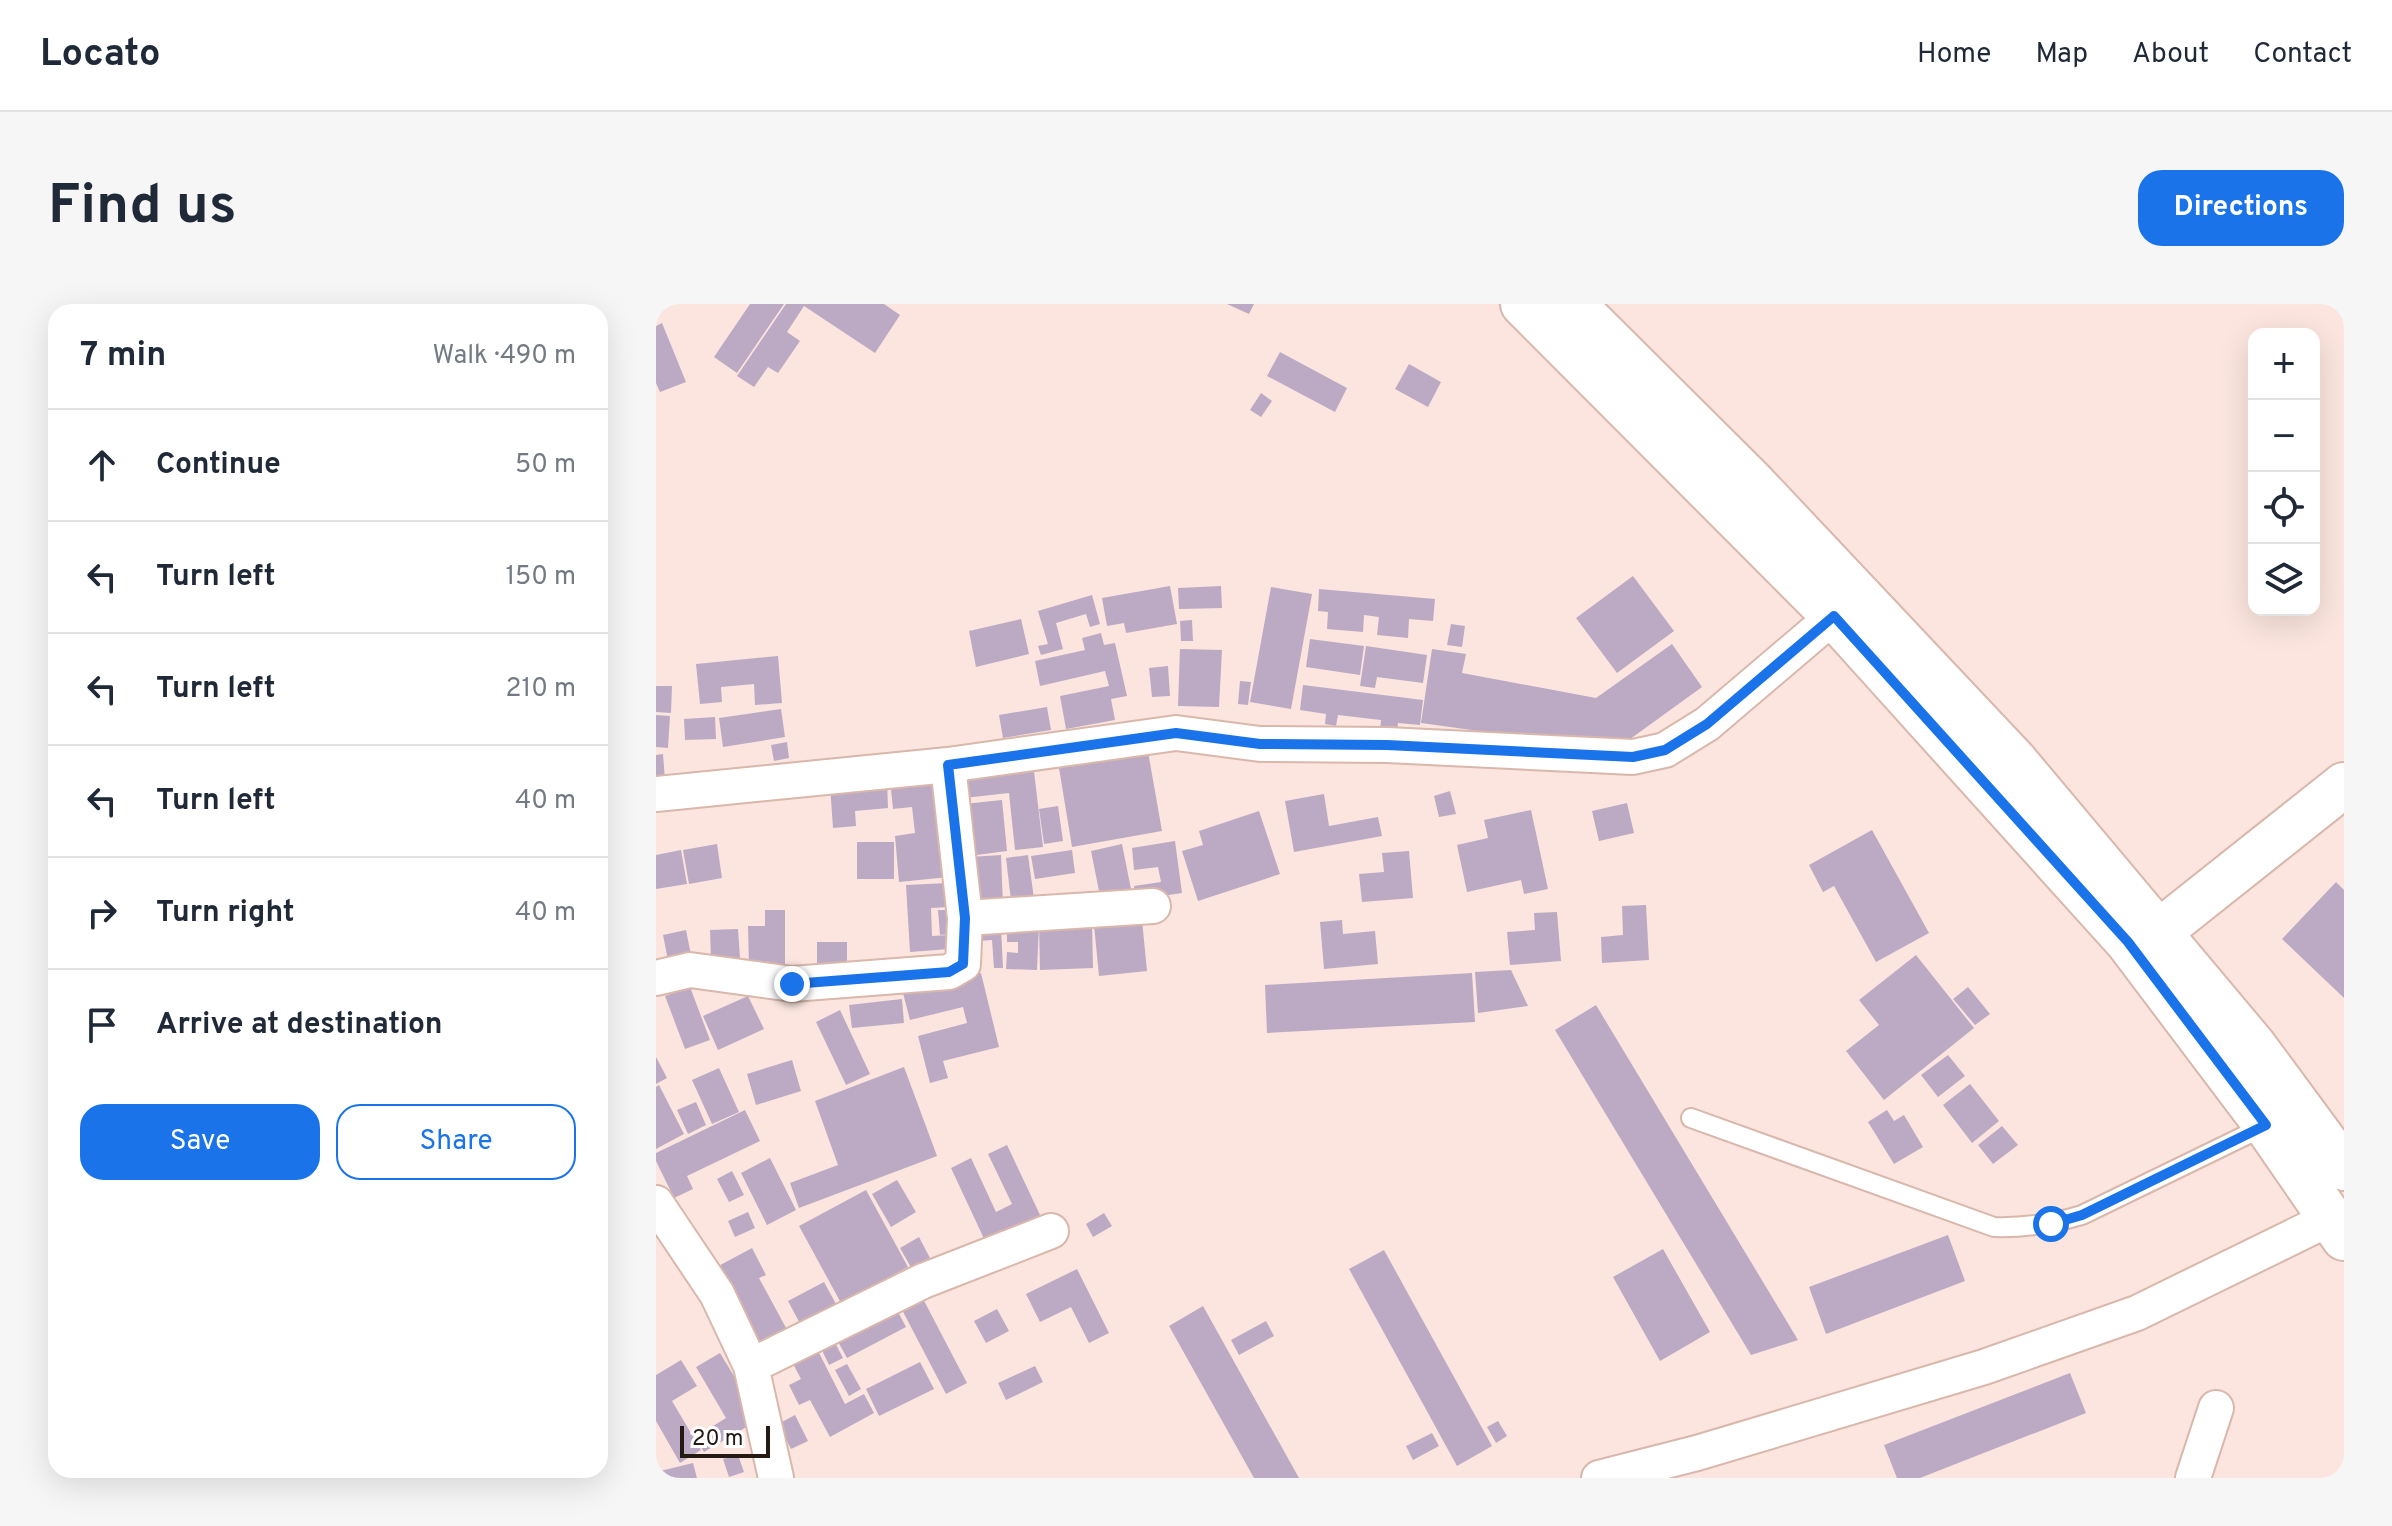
<!DOCTYPE html>
<meta charset="utf-8">
<style>
body{margin:0;font-family:Overpass,sans-serif;background:#f6f6f7;color:#1f2937}
.controls{position:absolute;right:24px;top:24px;display:grid;overflow:hidden;border-radius:16px;box-shadow:0 8px 32px #0002}
.controls button{width:72px;height:72px;display:grid;place-items:center;padding:0;border:0;border-bottom:2px solid #e0e1e3;background:#fff;color:#1f2937;font:40px sans-serif}
.scale{position:absolute;left:24px;bottom:20px;width:90px;box-sizing:border-box;padding-left:8px;border:4px solid #251914;border-top:0;font-size:22px;line-height:28px;white-space:nowrap;color:#251914;-webkit-text-stroke:6px #fff;paint-order:stroke}
.stop{position:absolute;width:24px;height:24px;margin:-18px;border:6px solid #1a73e8;border-radius:50%;background:#fff}
.stop.end{background:#1a73e8;border-color:#fff;box-shadow:0 2px 8px #0008}
.list{margin:0;padding:0;list-style:none}
h2{display:flex;justify-content:space-between;align-items:center;height:104px;margin:0;padding:0 32px;font-size:34px}
h2 small{font-size:26px;font-weight:400;color:#747a83}
.list li{display:grid;grid-template-columns:52px 1fr auto;gap:24px;align-items:center;box-sizing:border-box;height:112px;padding:0 32px;border-top:2px solid #e0e1e3}
.list b{display:block;font-size:30px;white-space:nowrap}
.list em{font-size:26px;font-style:normal;color:#747a83}
.actions{display:flex;gap:16px;padding:24px 32px}
.actions a{flex:1;padding:18px 0;border:2px solid #1a73e8;border-radius:24px;text-align:center;font-size:28px;color:#1a73e8}
.actions .main{background:#1a73e8;color:#fff}
.icon{flex:none;width:44px;height:44px;fill:none;stroke:currentColor;stroke-width:2;stroke-linecap:round;stroke-linejoin:round}
.map{position:relative;flex:none;width:1688px;height:1174px;overflow:hidden;border-radius:24px}
header{display:flex;align-items:center;gap:48px;box-sizing:border-box;height:112px;padding:0 40px;background:#fff;border-bottom:2px solid #e0e1e3}
header strong{font-size:38px}
nav{display:flex;gap:44px;margin-inline-start:auto;font-size:28px}
.intro{display:flex;align-items:center;justify-content:space-between;box-sizing:border-box;height:192px;padding:0 48px}
h1{margin:0;font-size:56px}
.button{padding:20px 36px;border-radius:24px;background:#1a73e8;color:#fff;font-size:28px;font-weight:700}
main{display:flex;gap:48px;padding:0 48px}
aside{flex:1;background:#fff;border-radius:24px;box-shadow:0 8px 32px #0002}
.map>svg:first-child{display:block}
.building{fill:#bcaac5}
.lines{fill:none;stroke-linecap:round;stroke-linejoin:round}
.service-casing{stroke:#d9b7ab;stroke-width:22}
.minor-casing{stroke:#d9b7ab;stroke-width:38}
.tertiary-casing{stroke:#d9b7ab;stroke-width:48}
.primary-casing{stroke:#d9b7ab;stroke-width:48}
.service{stroke:#fff;stroke-width:18}
.minor{stroke:#fff;stroke-width:34}
.tertiary{stroke:#fff;stroke-width:44}
.primary{stroke:#fff;stroke-width:44}
.route{stroke:#1a73e8;stroke-width:10}
</style>
<header>
<strong>Locato</strong>
<nav><a>Home</a><a>Map</a><a>About</a><a>Contact</a></nav>
</header>
<div class="intro"><h1>Find us</h1><a class="button">Directions</a></div>
<main>
<aside>
<h2>7 min<small>Walk · 490 m</small></h2>
<ul class="list">
<li><svg class="icon" aria-label="ahead" viewBox="0 0 24 24"><path d="M12 20V5M6 11l6-6 6 6"/></svg><div><b>Continue</b></div><em>50 m</em></li>
<li><svg class="icon" aria-label="left" viewBox="0 0 24 24"><path d="M17 20v-9H6M10 6l-5 5 5 5"/></svg><div><b>Turn left</b></div><em>150 m</em></li>
<li><svg class="icon" aria-label="left" viewBox="0 0 24 24"><path d="M17 20v-9H6M10 6l-5 5 5 5"/></svg><div><b>Turn left</b></div><em>210 m</em></li>
<li><svg class="icon" aria-label="left" viewBox="0 0 24 24"><path d="M17 20v-9H6M10 6l-5 5 5 5"/></svg><div><b>Turn left</b></div><em>40 m</em></li>
<li><svg class="icon" aria-label="right" viewBox="0 0 24 24"><path d="M7 20v-9h11M14 6l5 5-5 5"/></svg><div><b>Turn right</b></div><em>40 m</em></li>
<li><svg class="icon" aria-label="arrive" viewBox="0 0 24 24"><path d="M6 21V4h12l-3 4 3 4H6"/></svg><div><b>Arrive at destination</b></div></li>
</ul>
<div class="actions"><a class="main">Save</a><a>Share</a></div>
</aside>
<div class="map">
<svg width="1688" height="1174" viewBox="0 0 1688 1174">
<rect width="100%" height="100%" fill="#fbe5de"/>
<!-- building -->
<path class="building" d="M94,0H128L81,69L58,53Z
M130,0H228L244,11L219,49L148,2L131,28L144,37L122,69L112,63L98,83L81,72Z
M571,0H598L593,10Z
M6,19L30,78L4,88L0,79V22Z
M624,48L691,84L679,108L611,72Z
M753,60L785,78L772,103L739,85Z
M605,89L616,97L605,113L594,106Z
M977,272L1018,327L961,369L920,314Z
M514,282L521,320L470,329L468,319L451,322L446,294Z
M565,282L566,304L523,305L522,284Z
M615,283L656,290L635,405L594,398Z
M663,285L779,295L777,317L753,315L752,334L721,331L723,313L708,311L707,328L671,325L672,308L662,307Z
M436,291L444,320L434,323L430,310L400,319L407,345L385,351L382,342L392,340L382,307Z
M365,315L373,350L320,363L313,327Z
M536,316L537,337H525L524,317Z
M795,320L809,322L806,343L791,341Z
M445,329L448,341L459,339L471,392L455,395L459,416L410,425L404,392L453,382L449,367L384,382L379,357L429,346L426,334Z
M654,335L708,342L704,371L650,363Z
M1016,340L1046,383L959,446L765,419L776,345L810,350L806,369L940,394Z
M710,342L771,351L767,379L721,373L719,384L704,382Z
M524,345L566,346L563,403L522,402Z
M122,352L126,399L99,401L98,380L65,383L66,398L44,400L40,360Z
M512,362L514,392L496,393L493,364Z
M584,377L595,378L592,401L582,400Z
M647,381L767,396L764,421L742,419L741,428L724,426L725,416L682,411L680,422L669,420L670,410L644,406Z
M0,382H16L15,409L0,408Z
M391,403L395,426L347,434L343,411Z
M125,405L129,433L67,443L63,414Z
M0,411L14,412L12,444L0,443Z
M59,413L60,435L29,436L28,415Z
M131,438L133,454L118,457L115,441Z
M491,442L506,527L416,543L402,458Z
M7,450L9,476L0,477V451Z
M377,459L387,543L359,546L353,489L308,494L305,468Z
M283,470L293,573L243,578L239,532L259,529L256,503L237,505L234,475Z
M231,477L232,504L199,507L200,522L177,524L174,481Z
M794,487L800,510L783,513L778,492Z
M668,490L673,522L722,513L726,532L638,548L629,497Z
M346,496L351,547L313,552L308,500Z
M971,499L978,529L943,537L936,507Z
M402,502L407,537L388,540L383,505Z
M875,506L892,585L868,590L865,576L811,588L801,541L832,534L828,516Z
M603,507L624,570L542,597L526,547L547,541L543,527Z
M1216,526L1273,629L1220,658L1178,582L1167,588L1153,561Z
M519,537L526,589L480,596L478,582L505,578L502,563L478,566L476,544Z
M201,538H238V575H201Z
M61,540L66,574L33,580L27,546Z
M466,540L476,590L445,597L435,547Z
M25,546L31,580L0,585V551Z
M416,546L419,569L379,575L375,552Z
M753,547L757,594L706,598L703,570L728,568L726,549Z
M345,551L347,602L316,603L314,553Z
M372,551L379,602L356,605L350,554Z
M1680,578L1688,586V694L1626,635Z
M293,579L294,603L275,604L276,632L293,631L294,645L254,648L250,581Z
M990,601L993,656L946,659L945,633L967,631L966,602Z
M109,606H129V662L93,663L92,622H109Z
M282,606H291L293,630L284,631Z
M901,608L905,657L854,661L851,628L879,626L878,609Z
M486,616L491,667L443,672L438,621Z
M686,616L687,630L719,627L722,660L668,665L664,618Z
M383,618H436L437,664L384,666Z
M351,621H383L381,666L350,665L351,648L362,649V638H351Z
M345,624L347,664H338L336,636L323,637L322,626Z
M82,625L84,654L55,656L54,626Z
M30,626L36,656L13,661L7,631Z
M161,638H191V659H161Z
M1260,651L1318,724L1228,796L1190,747L1223,721L1203,696Z
M855,666L872,702L822,709L819,668Z
M325,669L343,743L287,757L292,774L274,779L262,732L311,719L307,703L254,716L247,689Z
M816,669L819,718L611,729L609,681Z
M34,683L54,736L29,745L9,692Z
M1312,683L1334,710L1319,721L1297,695Z
M92,692L108,725L62,746L47,712Z
M246,695L248,719L196,724L193,701Z
M940,701L1142,1036L1095,1051L899,726Z
M184,706L214,770L190,781L160,718Z
M1292,751L1309,772L1282,793L1265,771Z
M0,753L11,774L0,780Z
M136,756L145,787L100,801L91,770Z
M248,763L281,852L143,904L134,879L182,861L159,797Z
M63,764L83,808L56,820L36,776Z
M1314,780L1343,817L1316,839L1287,801Z
M3,781L28,830L0,845V783Z
M40,798L50,821L32,830L21,806Z
M89,806L104,837L31,872L37,885L18,894L0,857V849Z
M1231,806L1238,817L1248,811L1267,843L1238,860L1212,818Z
M1346,822L1362,841L1337,860L1322,841Z
M351,841L385,913L330,939L295,864L315,854L340,908L356,900L332,850Z
M114,854L140,906L111,921L85,869Z
M76,867L88,891L73,898L61,875Z
M241,876L260,908L235,923L216,890Z
M210,886L252,963L185,999L143,922Z
M92,908L99,924L79,933L72,917Z
M448,909L456,922L437,933L430,920Z
M1292,931L1309,977L1170,1030L1153,983Z
M263,933L275,956L257,967L244,944Z
M96,944L110,971L103,974L135,1033L101,1051L55,966Z
M1007,945L1054,1028L1004,1057L957,973Z
M728,946L836,1142L801,1162L693,965Z
M421,965L453,1029L433,1039L415,1003L384,1018L370,990Z
M168,978L185,1009L149,1029L132,997Z
M265,991L311,1079L290,1090L244,1002Z
M239,1002L250,1023L191,1054L180,1034Z
M547,1002L643,1174H598L513,1022Z
M341,1005L353,1027L330,1039L318,1017Z
M610,1017L618,1032L583,1051L575,1036Z
M175,1031L187,1054L173,1061L162,1038Z
M159,1041L189,1100L208,1090L218,1109L174,1133L154,1096L143,1101L133,1081L145,1075L134,1054Z
M64,1049L104,1115L48,1148L39,1133L70,1114L40,1063Z
M25,1056L41,1082L16,1097L45,1146L24,1159L0,1117V1071Z
M264,1058L278,1085L223,1112L210,1085Z
M191,1060L205,1085L193,1092L179,1066Z
M379,1062L387,1078L350,1096L342,1079Z
M1414,1069L1430,1109L1264,1174H1241L1228,1141Z
M139,1111L152,1137L135,1145L122,1120Z
M842,1117L851,1132L840,1139L831,1123Z
M776,1129L783,1142L757,1156L750,1142Z
M82,1151L88,1168L73,1173L67,1155Z
M37,1159L41,1174H0V1168Z"/>
<g class="lines">
<!-- service casing -->
<g class="service-casing">
<path id="service" d="M1035,814L1338,923C1370,924 1396,920 1426,911L1611,821"/>
</g>
<!-- minor casing -->
<g class="minor-casing">
<path id="minor" d="M0,490L292,461L520,429L604,440L731,441L977,453L1009,446L1051,420L1178,312
M309,614L497,602
M0,674L34,666L136,680L293,668L307,660L309,614L292,461
M0,899L61,990L95,1062L120,1174
M95,1062L267,977L395,927
M943,1174L1041,1149L1328,1063L1481,1009L1675,914
M1537,1174L1560,1104"/>
</g>
<!-- tertiary casing -->
<g class="tertiary-casing">
<path id="tertiary" d="M1503,628L1688,481"/>
</g>
<!-- primary casing -->
<g class="primary-casing">
<path id="primary" d="M867,0L1178,312L1472,638L1610,821L1688,934
M917,0L1095,177L1358,456L1598,742L1688,864"/>
</g>
<!-- service -->
<use href="#service" class="service"/>
<!-- minor -->
<use href="#minor" class="minor"/>
<!-- tertiary -->
<use href="#tertiary" class="tertiary"/>
<!-- primary -->
<use href="#primary" class="primary"/>
</g>
<g class="lines">
<!-- route -->
<path class="route" d="M136,680L293,668L307,660L309,614L292,461L520,429L604,440L731,441L977,453L1009,446L1051,420L1178,312L1472,638L1610,821L1426,911L1395,920"/>
</g>
</svg>
<div class="controls">
<button>+</button>
<button>−</button>
<button><svg class="icon" aria-label="locate" viewBox="0 0 24 24"><circle cx="12" cy="12" r="6"/><path d="M12 2v4M12 18v4M2 12h4M18 12h4"/></svg></button>
<button><svg class="icon" aria-label="layers" viewBox="0 0 24 24"><path d="M12 4l9 5-9 5-9-5zM3 14l9 5 9-5"/></svg></button>
</div>
<div class="scale">20 m</div>
<div class="stop" style="left:1395px;top:920px"></div>
<div class="stop end" style="left:136px;top:680px"></div>
</div>
</main>
